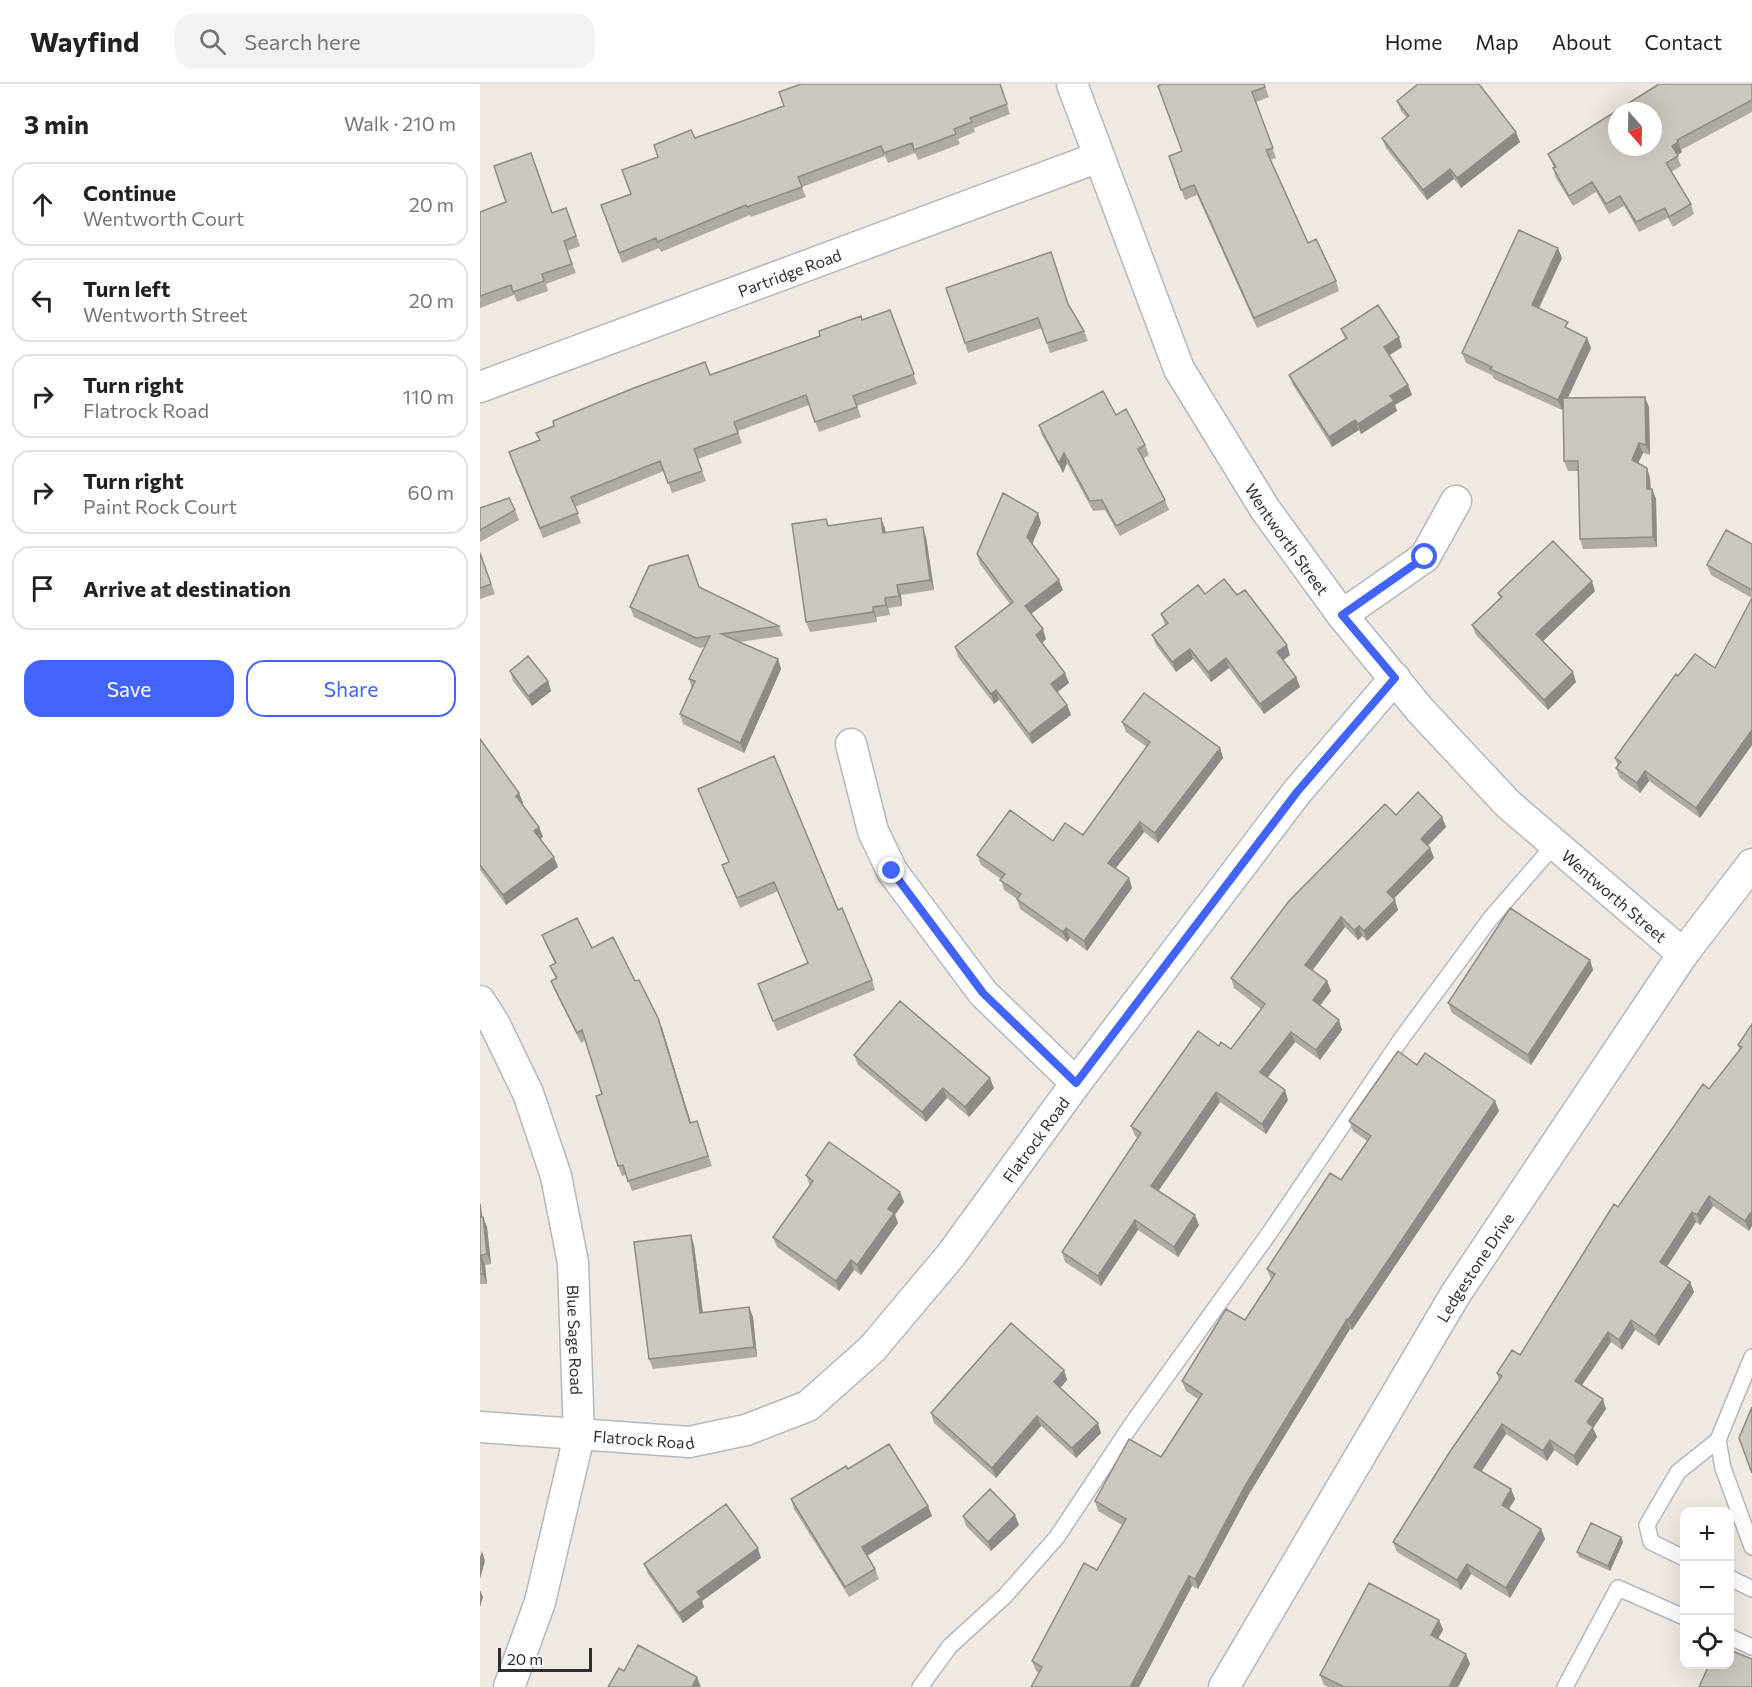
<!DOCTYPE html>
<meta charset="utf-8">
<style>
body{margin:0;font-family:Commissioner,sans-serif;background:#f2f2f2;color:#222}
.controls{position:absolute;right:18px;bottom:18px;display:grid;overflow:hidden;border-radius:12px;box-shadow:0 6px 24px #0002}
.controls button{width:54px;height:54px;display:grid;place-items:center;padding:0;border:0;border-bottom:2px solid #e0e0e0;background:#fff;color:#222;font:30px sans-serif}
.compass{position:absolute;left:1128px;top:18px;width:54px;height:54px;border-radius:50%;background:#fff;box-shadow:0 6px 24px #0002;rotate:160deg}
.scale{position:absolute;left:18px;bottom:15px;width:94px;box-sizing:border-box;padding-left:6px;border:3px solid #2e2e2e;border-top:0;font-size:16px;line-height:21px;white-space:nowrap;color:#2e2e2e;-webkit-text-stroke:4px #fff;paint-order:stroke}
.stop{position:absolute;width:18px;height:18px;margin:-14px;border:4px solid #4264fb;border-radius:50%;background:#fff}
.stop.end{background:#4264fb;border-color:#fff;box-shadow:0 2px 6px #0008}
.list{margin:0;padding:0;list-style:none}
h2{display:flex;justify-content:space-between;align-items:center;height:78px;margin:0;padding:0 24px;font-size:26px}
h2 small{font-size:20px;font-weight:400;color:#767676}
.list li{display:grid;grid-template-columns:39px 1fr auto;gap:18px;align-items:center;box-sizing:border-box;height:84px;margin:0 12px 12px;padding:0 12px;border:2px solid #e0e0e0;border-radius:18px}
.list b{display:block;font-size:22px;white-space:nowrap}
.list p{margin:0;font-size:20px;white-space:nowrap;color:#767676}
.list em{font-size:20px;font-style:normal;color:#767676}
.actions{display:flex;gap:12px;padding:18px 24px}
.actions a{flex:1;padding:14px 0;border:2px solid #4264fb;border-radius:18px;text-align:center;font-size:21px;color:#4264fb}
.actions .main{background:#4264fb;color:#fff}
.icon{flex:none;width:33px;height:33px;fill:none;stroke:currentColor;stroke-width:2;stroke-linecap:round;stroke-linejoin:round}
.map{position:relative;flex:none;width:1272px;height:1603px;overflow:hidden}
header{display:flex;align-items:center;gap:36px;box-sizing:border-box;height:84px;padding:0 30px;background:#fff;border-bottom:2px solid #e0e0e0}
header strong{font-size:28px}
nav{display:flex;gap:33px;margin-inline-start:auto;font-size:21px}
.search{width:420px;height:54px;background:#f2f2f2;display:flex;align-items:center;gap:15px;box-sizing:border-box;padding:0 21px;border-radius:18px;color:#767676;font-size:22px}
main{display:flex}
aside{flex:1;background:#fff}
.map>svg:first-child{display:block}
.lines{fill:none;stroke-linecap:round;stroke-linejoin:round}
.lane-casing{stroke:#b4b7c1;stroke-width:18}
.street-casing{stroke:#b4b7c1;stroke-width:33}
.lane{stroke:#fff;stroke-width:15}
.street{stroke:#fff;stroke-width:30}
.wall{fill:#afaba4}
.shaded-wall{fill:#8e8b86}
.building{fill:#cbc7bf;stroke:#8e8b86;stroke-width:1.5;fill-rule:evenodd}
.route{stroke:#4264fb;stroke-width:8}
.labels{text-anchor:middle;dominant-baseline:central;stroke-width:6;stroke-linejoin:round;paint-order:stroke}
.street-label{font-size:16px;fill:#2e2e2e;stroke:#fff}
</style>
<header>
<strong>Wayfind</strong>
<div class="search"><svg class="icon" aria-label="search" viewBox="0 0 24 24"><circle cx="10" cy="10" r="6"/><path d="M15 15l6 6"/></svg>Search here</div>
<nav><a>Home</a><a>Map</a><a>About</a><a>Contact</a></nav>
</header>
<main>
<aside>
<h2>3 min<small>Walk · 210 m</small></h2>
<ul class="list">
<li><svg class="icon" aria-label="ahead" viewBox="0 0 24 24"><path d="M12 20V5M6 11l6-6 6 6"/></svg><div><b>Continue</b><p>Wentworth Court</p></div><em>20 m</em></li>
<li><svg class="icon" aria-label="left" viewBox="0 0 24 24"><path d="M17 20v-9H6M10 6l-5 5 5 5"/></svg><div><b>Turn left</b><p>Wentworth Street</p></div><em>20 m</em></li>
<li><svg class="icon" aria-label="right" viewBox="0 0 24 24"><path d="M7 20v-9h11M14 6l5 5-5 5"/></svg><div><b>Turn right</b><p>Flatrock Road</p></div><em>110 m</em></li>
<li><svg class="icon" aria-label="right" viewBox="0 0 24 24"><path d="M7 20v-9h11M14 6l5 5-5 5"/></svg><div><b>Turn right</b><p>Paint Rock Court</p></div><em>60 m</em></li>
<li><svg class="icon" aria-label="arrive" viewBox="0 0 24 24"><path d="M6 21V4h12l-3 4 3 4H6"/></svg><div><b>Arrive at destination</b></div></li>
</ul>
<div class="actions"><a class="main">Save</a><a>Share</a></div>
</aside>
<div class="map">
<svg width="1272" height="1603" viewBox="0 0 1272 1603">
<rect width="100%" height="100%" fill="#efe9e1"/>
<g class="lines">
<!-- lane casing -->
<g class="lane-casing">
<path id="lane" d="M1272,1273L1238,1356L1243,1384L1272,1463
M1204,1474L1171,1458L1167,1441L1198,1388L1238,1356
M1250,1494L1272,1505
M1250,1553L1272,1563
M440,1603L470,1562L525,1512L577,1453L652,1340L788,1151L922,954L1010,835L1075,760
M1085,1603L1138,1504L1204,1533"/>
</g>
<!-- street casing -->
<g class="street-casing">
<g id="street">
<path id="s1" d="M592,0L699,285L785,425L862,531L940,626L1028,720L1203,870"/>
<path id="s2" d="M0,303L619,73"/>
<path d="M862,531L945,473L976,417"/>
<path d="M371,660L393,747L412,787L503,909L596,999"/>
<path id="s3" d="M0,917L14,939L48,1009L76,1092L93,1179L99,1352L60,1518L29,1603"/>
<path id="s4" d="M0,1343L209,1358L266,1346L328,1322L392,1265L471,1171L596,999L817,708L915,594"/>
<path id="s5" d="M744,1603L975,1211L1203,870L1272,780"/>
</g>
</g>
<!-- lane -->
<use href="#lane" class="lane"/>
<!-- street -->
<use href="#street" class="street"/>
</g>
<!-- wall -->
<path class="wall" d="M520,0L530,30L494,44L495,48L478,55L480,60L438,76L435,69L408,79L405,72L322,103L326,113L271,133L270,131L181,168L179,164L142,179L121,121L151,110L178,73L215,54Z
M784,0L789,13L776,18L796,74L790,76L828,159L856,197L859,207L777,244L717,111L705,116L689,72L702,67L680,1Z
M1272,0V28L1201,66L1202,68L1197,71L1201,82L1191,88L1211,120L1214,130L1193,143L1188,134L1159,148L1144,122L1129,130L1116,108L1093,122L1076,94L1073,84H1074L1068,70Z
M917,17L1040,58L981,104L974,95L947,116L906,64L902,54L927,34L921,27Z
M26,118L72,129L86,124L100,162L87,167L96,189L66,200L68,207L37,218L34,211L0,224V128Z
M1082,174L1059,225L1090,246L1107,254L1111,264L1088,314L1169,323L1170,371L1163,369L1158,379L1167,384L1170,394L1171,405H1172L1176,415L1177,463L1103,465L1100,455L1099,387H1088L1084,377L1083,324L1082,326L1014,295L1012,291L986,279L982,269Z
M466,204L589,221L604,247L608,257L570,269L562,244L488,269Z
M410,226L437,300L377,322L381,333L339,348L329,321L258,347L262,359L218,375L226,397L192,409L184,387L95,423L101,439L63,454L32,378L230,291Z
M861,245L922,263L909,271L928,301L932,311L915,321L917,327L881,350L879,346L852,363L813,301L809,291L865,255Z
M636,331L665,361L669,371L663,375L685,416L689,426L640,452L625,426L613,427L587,379L583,389L562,351L559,341Z
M0,424L35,426L39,436L0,458Z
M401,434L405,448L446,453L454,506L421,511L422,522L408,524L410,531L396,533L397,538L330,548L326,538L346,435L349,442Z
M561,439L552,460L583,506L551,530L566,555L562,559L589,599L577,608L587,621L591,631L552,660L519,616L514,620L478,573L475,563L530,520L500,480L497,470Z
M1272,460V514L1231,491L1227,481Z
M0,469L15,510L0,515Z
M219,503L299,542L303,552L259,558L298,575L301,585L264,669L203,640L200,630L212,604L209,595L224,563L220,564L154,533L150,523Z
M1115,507L1063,557L1096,598L1068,626L996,551L992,541L1020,514L1018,509Z
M725,510L757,511L810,571L803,576L816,593L820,603L784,630L749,584L731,598L713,575L696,588L676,561L672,551L685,541L681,530Z
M1272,514V661L1220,734L1169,697L1160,709L1140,694L1136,684L1138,682L1135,674L1198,592L1235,584Z
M30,587L68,597L71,607L52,622L33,597Z
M642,638L740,664L743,674L678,759L664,748L635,784L649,794L652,804L607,867L590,854L587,858L540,825L537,815L524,806L521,795L501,781L497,771L603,751L667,663L646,648Z
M0,655L39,709L43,719L42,720L59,743L63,753L60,755L78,783L26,821L0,786Z
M218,705L358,826L392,896L395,906L297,947L278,900L328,879L298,807L260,824L242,781L249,778Z
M916,731L962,733L966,743L948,762L950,764L954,774L914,815L918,826L887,857L882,852L878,856L865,843L832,886L847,897L851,907L840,922L862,946L840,976L815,958L787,993L808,1016L786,1050L740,1018L678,1106L719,1141L698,1173L658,1146L621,1202L585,1178L582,1168L658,1054L655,1052L651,1042L739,962L751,965L781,925L754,904L751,894Z
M62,851L112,864L155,897L182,944L211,1039L217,1037L232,1082L152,1107L146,1091L142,1092L138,1082L122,1010L105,956L101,959L75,907L71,897L76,895L70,882L75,880L66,861Z
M1110,876L1113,886L1051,981L972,929L968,919Z
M1272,940L1269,1147L1233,1122L1220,1141L1216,1138L1187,1183L1210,1198L1214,1208L1179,1262L1155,1246L1142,1266L1131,1258L1102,1301L1126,1325L1113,1344L1117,1353L1097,1382L1074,1366L1067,1377L1026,1350L1001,1387L1031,1405L1035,1415L1029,1425L1061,1445L1065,1455L1030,1514L991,1490L981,1506L917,1468L913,1458L1019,1296L1017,1289L1040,1271L1138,1123L1260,966L1258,961Z
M374,971L514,1004L489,1033L467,1014L446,1038L378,981Z
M937,981L1015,1017L1019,1027L872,1246L870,1245L769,1410L718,1505L712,1502L659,1603H551L559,1589L556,1587L552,1577L617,1486L642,1441L618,1427L615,1417L681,1373L718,1315L706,1307L702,1297L765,1236L791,1195L787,1185L861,1096L887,1057L873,1047L869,1037Z
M326,1091L420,1108L424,1118L415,1131L418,1139L381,1191L374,1186L359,1207L297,1163L293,1153L330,1102Z
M0,1119L2,1133H3L7,1143L11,1180L5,1181L7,1200H0Z
M214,1161L223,1228L269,1223L273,1233L277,1273L173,1285L169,1275Z
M584,1286L587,1296L580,1304L621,1349L596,1374L561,1342L516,1394L454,1339L451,1329Z
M368,1385L448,1422L452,1432L387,1472L395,1485L399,1495L369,1513L314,1425L311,1415Z
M535,1431L539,1441L511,1467L486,1442L483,1432Z
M1141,1453L1143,1458L1130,1487L1099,1473L1097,1468Z
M281,1474L222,1517L224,1523L203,1539L168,1490L164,1480Z
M959,1536L963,1546L958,1555L990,1580L978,1603H848L844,1601L840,1591Z"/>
<!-- shaded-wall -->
<path class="shaded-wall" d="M1036,48L1040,58L981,104L977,94Z
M1198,58L1202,68L1196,72L1192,62Z
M970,85L974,95L947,116L943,106Z
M1078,164L1082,174L1055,231L1052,221Z
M919,253L922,263L907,273L904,263Z
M1107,254L1111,264L1082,326L1078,316Z
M928,301L932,311L915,321L917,327L881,350L878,340L910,312Z
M1165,313L1169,323L1170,371L1166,361Z
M875,336L879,346L852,363L849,353Z
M1159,359L1163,369L1155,386L1152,376Z
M584,369L587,379L583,389L579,379Z
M1167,384L1170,394L1171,415L1167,405Z
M1172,405L1176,415L1177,463L1173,453Z
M558,429L561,439L551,463L547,453Z
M401,434L405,444L407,459L403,449Z
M443,443L446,453L454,506L450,496Z
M579,496L583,506L548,532L545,522Z
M1112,497L1115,507L1060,560L1056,550Z
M417,501L421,511L422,522L419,512Z
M405,514L408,524L410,531L406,521Z
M393,523L396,533L397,538L393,528Z
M563,545L566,555L560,561L556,551Z
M807,561L810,571L801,578L797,568Z
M710,565L713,575L696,588L692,578Z
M746,574L749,584L731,598L728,588Z
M298,575L301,585L264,669L260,659Z
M1093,588L1096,598L1068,626L1064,616Z
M585,589L589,599L575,610L571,600Z
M816,593L820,603L784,630L780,620Z
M68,597L71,607L52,622L48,612Z
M516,606L519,616L514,620L511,610Z
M587,621L591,631L552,660L549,650Z
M1272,646V661L1220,734L1216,724Z
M740,664L743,674L678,759L675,749Z
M1165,687L1169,697L1160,709L1157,699Z
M39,709L43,719L39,722L36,712Z
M962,733L966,743L944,765L941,755Z
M660,738L664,748L632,789L628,779Z
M59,743L63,753L58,757L54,747Z
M950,764L954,774L910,818L907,808Z
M74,773L78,783L26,821L23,811Z
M649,794L652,804L607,867L604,857Z
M915,816L918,826L887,857L884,847Z
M861,833L865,843L829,891L825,881Z
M879,842L882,852L878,856L874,846Z
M586,844L590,854L587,858L583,848Z
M1110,876L1113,886L1051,981L1048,971Z
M847,897L851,907L836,926L833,916Z
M178,934L182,944L214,1049L210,1039Z
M859,936L862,946L840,976L836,966Z
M811,948L815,958L784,998L780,988Z
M510,994L514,1004L489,1033L485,1023Z
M463,1004L467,1014L446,1038L442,1028Z
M805,1006L808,1016L786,1050L782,1040Z
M736,1008L740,1018L675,1112L671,1102Z
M1015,1017L1019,1027L872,1246L868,1236Z
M420,1108L424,1118L415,1131L418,1139L381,1191L377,1181L408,1125Z
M1229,1112L1233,1122L1220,1141L1217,1131Z
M0,1119L1,1121L3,1143L0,1134Z
M1272,1127V1142L1269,1147L1265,1137Z
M1212,1128L1216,1138L1183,1188L1180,1178Z
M715,1131L719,1141L698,1173L694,1163Z
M3,1133L7,1143L11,1180L7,1170Z
M655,1136L658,1146L621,1202L618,1192Z
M211,1151L214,1161L224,1239L220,1229Z
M1,1171L5,1181L7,1200L3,1190Z
M371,1176L374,1186L359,1207L356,1197Z
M1210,1198L1214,1208L1179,1262L1175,1252Z
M269,1223L273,1233L277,1273L274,1263Z
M867,1235L870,1245L769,1410L718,1505L715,1495L766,1400Z
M1151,1236L1155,1246L1142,1266L1139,1256Z
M1128,1248L1131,1258L1098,1307L1095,1297Z
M584,1286L587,1296L577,1308L574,1298Z
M1123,1315L1126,1325L1113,1344L1117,1353L1097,1382L1094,1372L1107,1338Z
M557,1332L561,1342L516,1394L512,1384Z
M618,1339L621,1349L596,1374L592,1364Z
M1022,1340L1026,1350L998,1393L994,1383Z
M1070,1356L1074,1366L1067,1377L1063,1367Z
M1031,1405L1035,1415L1025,1431L1022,1421Z
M448,1422L452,1432L385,1473L382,1463Z
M535,1431L539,1441L511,1467L508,1458Z
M1061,1445L1065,1455L1030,1514L1026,1504Z
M1141,1453L1143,1458L1130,1487L1128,1482Z
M278,1464L281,1474L222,1517L224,1523L203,1539L199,1529L217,1508Z
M2,1467L5,1477L0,1495V1473Z
M987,1480L991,1490L981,1506L977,1496Z
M709,1492L712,1502L659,1603H650Z
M0,1506L3,1513L0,1523Z
M959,1536L963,1546L954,1561L951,1551Z
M986,1570L990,1580L978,1603H969Z
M217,1593L221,1603H212Z"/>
<!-- building -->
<path class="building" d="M321,0H520L527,20L490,34L492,38L474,45L476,50L434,66L432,59L404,69L401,62L318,93L322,103L267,123L266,121L177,158L176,154L139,169L121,121L151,110L142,86L178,73L174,61L211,46L215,54L304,22L299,8Z
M680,0H784L785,3L772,8L793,64L786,66L828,159L836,155L856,197L774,234L714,101L701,106L689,72L702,67L678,2L680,1Z
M938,0H999L1036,48L977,94L970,85L943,106L902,54L929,32L917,17Z
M1179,0H1272V16L1197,56L1198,58L1192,62L1198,72L1186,79L1211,120L1189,133L1185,124L1156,138L1140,112L1126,120L1112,98L1089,112L1073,84L1076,83L1068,70ZM1137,27H1173V63H1137Z
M51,69L72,129L86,124L96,152L84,157L92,180L62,190L64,197L33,208L31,201L0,212V128L26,118L14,82Z
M1039,146L1078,164L1052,221L1088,238L1085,243L1107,254L1078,316L1010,285L1012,283L982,269Z
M571,168L588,220L604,247L567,259L558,234L485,259L466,204Z
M898,221L919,253L904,263L928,301L910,312L914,317L878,340L875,336L849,353L809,291L867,254L861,245Z
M410,226L434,290L373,312L377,323L335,338L326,311L254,338L258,349L214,365L222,387L188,399L180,377L91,413L98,429L60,444L29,368L60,356L56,349L74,342L73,337L154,304L225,278L230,291L340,252L339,247L381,232L382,236Z
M623,307L636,331L646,325L665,361L658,365L685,416L636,442L622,416L610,417L584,369L579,379L559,341Z
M1165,313L1166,361L1159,359L1152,376L1167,384V405H1172L1173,453L1100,455L1098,377H1084L1083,314Z
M523,409L558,429L547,453L579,496L545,522L563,545L556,551L585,589L571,600L587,621L549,650L516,606L511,610L475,563L533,518L497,470Z
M29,414L35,426L0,446V424Z
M401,434L403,449L443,443L450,496L417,501L419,512L405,514L406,521L393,523V528L326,538L312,440L346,435L348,442Z
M1246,446L1272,460V506L1227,481Z
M1073,457L1112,497L1056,550L1093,588L1064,616L992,541L1022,513L1018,509Z
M0,469L11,500L0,504Z
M208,471L219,503L299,542L241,550L298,575L260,659L200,630L215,597L209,595L230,552L216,554L150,523L169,482Z
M744,495L757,511L765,506L807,561L797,568L816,593L780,620L746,574L728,588L710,565L692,578L672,551L688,539L681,530L718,501L725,510Z
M1272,514V646L1216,724L1165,687L1157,699L1136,684L1141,678L1135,674L1196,590L1198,592L1215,570L1235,584Z
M48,572L68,597L48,612L30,587Z
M664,609L740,664L675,749L660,738L628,779L649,794L604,857L586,844L583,848L537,815L541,810L520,796L525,790L497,771L530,726L573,757L585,739L603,751L670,658L642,638Z
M0,655L39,709L36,712L59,743L54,747L74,773L23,811L0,781Z
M294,672L358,826L362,824L392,896L293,937L278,900L328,879L294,798L257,814L242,781L249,778L218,705Z
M938,708L962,733L941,755L950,764L907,808L915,816L884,847L879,842L874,846L861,833L825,881L847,897L833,916L859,936L836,966L811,948L780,988L805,1006L782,1040L736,1008L671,1102L715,1131L694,1163L655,1136L618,1192L582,1168L661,1049L651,1042L718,947L739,962L741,958L751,965L785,920L751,894L809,817L905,720L916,731Z
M1030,824L1110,876L1048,971L968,919Z
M97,834L112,864L133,853L155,897L159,896L178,934L210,1039L217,1037L228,1072L148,1097L143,1081L138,1082L116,1012L122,1010L102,946L97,949L71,897L77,894L70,882L76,879L62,851Z
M420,917L510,994L485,1023L463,1004L442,1028L374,971Z
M1272,940V1127L1265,1137L1229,1112L1217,1131L1212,1128L1180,1178L1210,1198L1175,1252L1151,1236L1139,1256L1128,1248L1095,1297L1123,1315L1107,1338L1113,1343L1094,1372L1070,1356L1063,1367L1022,1340L994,1383L1031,1405L1022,1421L1061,1445L1026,1504L987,1480L977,1496L913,1458L969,1369L1022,1292L1017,1289L1032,1266L1040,1271L1134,1120L1138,1123L1223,1000L1229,1005L1262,963L1258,961Z
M918,967L937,981L945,969L1015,1017L868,1236L867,1235L766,1400L715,1495L709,1492L650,1603H551L562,1583L552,1577L604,1479L617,1486L646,1435L615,1417L649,1355L681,1373L722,1310L702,1297L746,1225L765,1236L795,1190L787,1185L850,1089L861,1096L891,1052L869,1037Z
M349,1058L420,1108L408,1125L414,1129L377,1181L371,1176L356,1197L293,1153L333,1097L326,1091Z
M0,1133H3L7,1170L1,1171L3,1190H0Z
M211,1151L220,1229L269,1223L274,1263L169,1275L154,1158Z
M531,1239L584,1286L574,1298L618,1339L592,1364L557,1332L512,1384L451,1329Z
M1272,1323V1389L1259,1354Z
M409,1360L448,1422L382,1463L395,1485L365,1503L311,1415L366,1382L368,1385Z
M510,1405L535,1431L508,1458L483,1432Z
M246,1420L278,1464L217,1508L221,1513L199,1529L164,1480Z
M1111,1439L1141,1453L1128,1482L1097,1468Z
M889,1499L959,1536L951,1551L986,1570L969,1603H864L840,1591Z
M158,1561L217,1593L212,1603H128L139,1584L144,1587Z
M1250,1566L1272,1575V1603H1219L1229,1581H1250Z"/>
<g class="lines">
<!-- route -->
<path class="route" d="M412,787L503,909L596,999L817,708L915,594L862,531L945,473"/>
</g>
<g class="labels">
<!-- street labels -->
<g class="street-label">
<text stroke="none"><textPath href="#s2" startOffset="330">Partridge Road</textPath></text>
<text stroke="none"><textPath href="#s1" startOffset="506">Wentworth Street</textPath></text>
<text stroke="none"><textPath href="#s1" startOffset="992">Wentworth Street</textPath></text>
<text stroke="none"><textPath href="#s4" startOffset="686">Flatrock Road</textPath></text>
<text stroke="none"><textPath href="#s5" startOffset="489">Ledgestone Drive</textPath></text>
<text stroke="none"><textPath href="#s3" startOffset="357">Blue Sage Road</textPath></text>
<text stroke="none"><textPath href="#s4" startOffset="164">Flatrock Road</textPath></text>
</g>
</g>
</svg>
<div class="controls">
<button>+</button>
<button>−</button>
<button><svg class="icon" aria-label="locate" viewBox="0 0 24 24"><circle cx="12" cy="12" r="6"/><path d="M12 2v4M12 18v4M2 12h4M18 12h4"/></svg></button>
</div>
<svg class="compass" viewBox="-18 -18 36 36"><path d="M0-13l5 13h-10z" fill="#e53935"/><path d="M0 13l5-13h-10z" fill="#767676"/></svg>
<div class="scale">20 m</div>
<div class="stop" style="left:945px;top:473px"></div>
<div class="stop end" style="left:412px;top:787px"></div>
</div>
</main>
